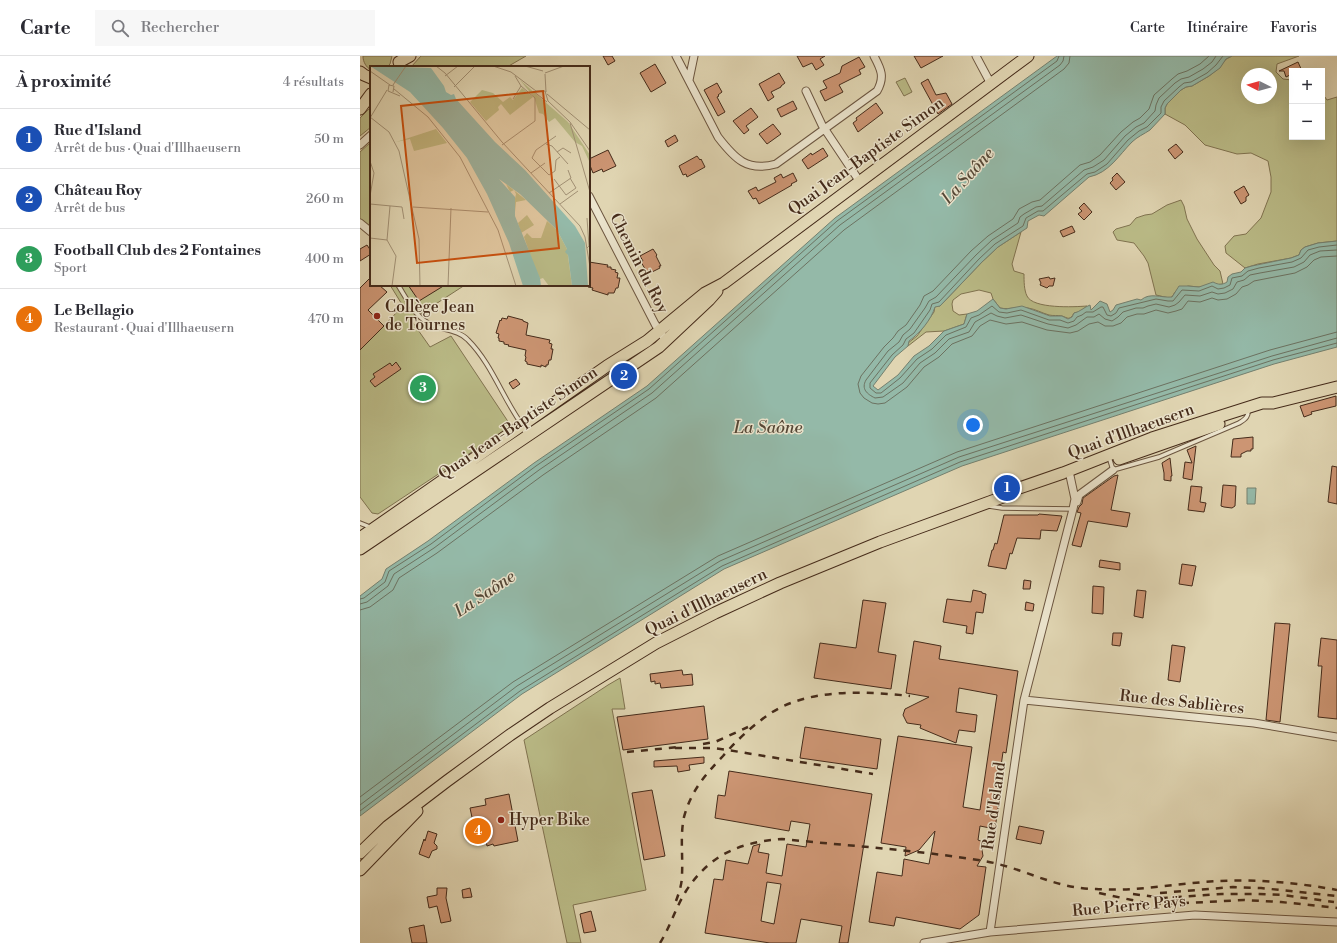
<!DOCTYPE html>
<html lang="fr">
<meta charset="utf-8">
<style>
body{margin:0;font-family:"Libre Bodoni",serif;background:#f7f7f7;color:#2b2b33}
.controls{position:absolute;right:12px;top:12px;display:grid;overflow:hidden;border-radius:0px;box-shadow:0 4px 16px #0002}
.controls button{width:36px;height:36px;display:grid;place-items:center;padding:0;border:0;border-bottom:1px solid #e1e1e2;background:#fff;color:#2b2b33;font:20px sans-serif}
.compass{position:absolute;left:881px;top:12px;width:36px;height:36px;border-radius:50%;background:#fff;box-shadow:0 4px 16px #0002;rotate:276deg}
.you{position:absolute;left:613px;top:369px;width:14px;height:14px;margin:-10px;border:3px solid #fff;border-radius:50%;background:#1a73e8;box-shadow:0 0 0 6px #1a73e833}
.badge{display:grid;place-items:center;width:26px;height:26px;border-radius:50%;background:#ea580c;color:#fff;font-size:13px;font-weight:700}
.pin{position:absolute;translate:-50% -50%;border:2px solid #fff;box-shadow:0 1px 4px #0006}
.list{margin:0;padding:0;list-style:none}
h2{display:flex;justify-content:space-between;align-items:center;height:52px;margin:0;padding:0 16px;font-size:17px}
h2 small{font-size:13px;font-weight:400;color:#7c7c81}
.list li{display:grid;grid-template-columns:26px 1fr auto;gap:12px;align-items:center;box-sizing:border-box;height:60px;padding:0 16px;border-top:1px solid #e1e1e2}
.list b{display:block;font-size:15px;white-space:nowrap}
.list p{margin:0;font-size:13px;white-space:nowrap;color:#7c7c81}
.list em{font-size:13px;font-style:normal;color:#7c7c81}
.icon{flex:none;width:22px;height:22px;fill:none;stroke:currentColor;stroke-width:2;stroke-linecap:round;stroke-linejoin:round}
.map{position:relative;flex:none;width:977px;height:887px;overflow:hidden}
header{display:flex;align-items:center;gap:24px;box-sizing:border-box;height:56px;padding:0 20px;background:#fff;border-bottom:1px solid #e1e1e2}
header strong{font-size:19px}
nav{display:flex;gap:22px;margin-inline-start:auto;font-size:14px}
.search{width:280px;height:36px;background:#f7f7f7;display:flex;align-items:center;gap:10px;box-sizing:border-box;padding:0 14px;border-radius:0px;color:#7c7c81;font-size:15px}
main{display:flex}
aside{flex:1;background:#fff}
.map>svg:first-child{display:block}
.green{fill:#babb87;stroke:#807350;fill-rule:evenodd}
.water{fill:#94b9a8;stroke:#74806f}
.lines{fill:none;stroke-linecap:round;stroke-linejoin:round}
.shore{stroke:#6c7261;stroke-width:1}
.building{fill:#cc9573;stroke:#452b1a;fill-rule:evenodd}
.lane-casing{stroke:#6c5640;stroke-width:5.5}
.street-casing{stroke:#6c5640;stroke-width:9}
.primary-casing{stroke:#452b1a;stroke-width:13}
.lane{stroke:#ebe4cd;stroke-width:3.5}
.street{stroke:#ebe4cd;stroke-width:7}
.primary{stroke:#e0d5b2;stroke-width:11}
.rail{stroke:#452b1a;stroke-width:2.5;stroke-dasharray:7 7;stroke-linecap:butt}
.poi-dot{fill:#8f2418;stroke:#ebe4cd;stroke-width:1.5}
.labels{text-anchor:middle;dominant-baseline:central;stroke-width:3;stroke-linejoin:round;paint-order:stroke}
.street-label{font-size:16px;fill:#452b1a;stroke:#ebe4cd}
.poi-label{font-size:16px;fill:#452b1a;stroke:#ebe4cd;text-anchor:start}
.water-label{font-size:17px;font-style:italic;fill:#554736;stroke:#ebe4cd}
.inset-road{fill:none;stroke:#a29175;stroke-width:1}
.view{fill:#c7500f;fill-opacity:0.15;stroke:#c7500f;stroke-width:2}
.inset-edge{fill:none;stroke:#452b1a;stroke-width:2}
</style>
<header>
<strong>Carte</strong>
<div class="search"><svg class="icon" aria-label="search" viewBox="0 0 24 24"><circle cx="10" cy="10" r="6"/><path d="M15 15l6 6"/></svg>Rechercher</div>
<nav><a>Carte</a><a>Itinéraire</a><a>Favoris</a></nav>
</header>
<main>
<aside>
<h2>À proximité<small>4 résultats</small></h2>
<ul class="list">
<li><span class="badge" style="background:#1a4fb4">1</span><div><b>Rue d'Island</b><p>Arrêt de bus · Quai d'Illhaeusern</p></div><em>50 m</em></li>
<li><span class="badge" style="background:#1a4fb4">2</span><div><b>Château Roy</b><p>Arrêt de bus</p></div><em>260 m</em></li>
<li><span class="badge" style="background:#2e9e5b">3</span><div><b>Football Club des 2 Fontaines</b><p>Sport</p></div><em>400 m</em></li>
<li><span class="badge" style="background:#e8710a">4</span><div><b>Le Bellagio</b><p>Restaurant · Quai d'Illhaeusern</p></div><em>470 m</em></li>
</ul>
</aside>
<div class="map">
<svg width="977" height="887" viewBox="0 0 977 887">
<rect width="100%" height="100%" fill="#e0d5b2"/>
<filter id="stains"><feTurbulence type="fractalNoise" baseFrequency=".005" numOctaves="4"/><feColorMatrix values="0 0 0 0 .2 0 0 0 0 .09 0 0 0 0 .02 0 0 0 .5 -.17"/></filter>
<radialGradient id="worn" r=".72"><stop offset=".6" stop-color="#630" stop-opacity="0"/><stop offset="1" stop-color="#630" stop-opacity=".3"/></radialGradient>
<!-- green -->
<path class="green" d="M3,0H32L30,8L27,11H11V14C6,11 3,6 3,0Z
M61,0H166L147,11H51Z
M872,0H939L917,8L916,16L923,23L932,24V81H962V37L967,44L977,41V185L958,187L945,191L941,194L939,199L931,202L898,208L885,212L866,197L865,190L874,180L886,178L901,162L911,136V121L908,105L891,97L877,98L845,89L825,69L805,58V52L807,48L821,34L826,31L832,30L849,20L859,12L866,3ZM887,18H911V42H887Z
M545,22L552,36L544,40L536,26Z
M11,51V71L0,80V62Z
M11,86V175L0,167V96Z
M821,144L824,150L827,163L837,183L854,209L860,215L863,228L839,231L828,230L815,236L812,241L809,242L796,239L788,207L784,200L774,187L757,184L753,176L756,173L770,169L776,162L785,159L792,158L807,149Z
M661,176L652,208L654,215L664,218C664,225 664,234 667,240C673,253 714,251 727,250L720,256L714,257C710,265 708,262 702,260C698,259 693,260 689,259C682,257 675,253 668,252C658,250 650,254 640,252L633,243L631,237L619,234L601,238L593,244L592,248L593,255L599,259L607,258L604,268L584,275L566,276L548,290V287L557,280L574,256L575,250H580L622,206L638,191Z
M30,229H105L51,264L70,291L91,280L151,370L18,458L12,457L0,441V294L43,250Z
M260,622L265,653H252L286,834L213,849L221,887H207L164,684L248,629Z"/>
<!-- water -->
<path class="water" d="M697,0H872L866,3L860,12L849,20L832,30L826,31L821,34L807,48L805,52V58C800,63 795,69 790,74C784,78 777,81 772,86C759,99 749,117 729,121L684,160L679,159L668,165L667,172L638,191L622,206L580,250L575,251C571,264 560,277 549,285L548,290L535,301L513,330L518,334L538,319L554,300L569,290L584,275L604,268L607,258L617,255L633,243L640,252L646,253L662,250L690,260H702L708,263L712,261L714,257C720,256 724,251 730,249L731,254L740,245L747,248L750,256L753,254L756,249L777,243L781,244C790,236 801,242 812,241L819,230H828L839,231L853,226C859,229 862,229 867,226L868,221L872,218L881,216L885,212L892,210L931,202L939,199L941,194L945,191L958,187L977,185V291L914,308L602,410L364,513L162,638L0,760V540L22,523L26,513L68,485L174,407L287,330L475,162Z
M887,432H896L895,448H887Z"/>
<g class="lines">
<!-- shore -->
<path class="shore" d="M849,0L840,8L827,15L818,18L812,23L794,39L789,53L780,62L773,66L761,76L740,99L730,106L720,109L680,144L672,146L659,153L653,163L628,180L611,195L573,235L564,240L560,249L546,269L538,275L533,282L524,291L501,320L498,328L500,337L504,342L512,347L518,348L525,347L547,331L564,311L579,301L592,288L612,280L620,270L630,264L646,268L662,266L687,274L710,277L718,275L729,268L738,266L745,270H753L761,267L767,261L777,258H784L796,254L808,257L816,255L822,253L828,245L840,246L852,242L858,244L867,243L876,238L882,231L888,229L894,225L935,217L947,211L954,204L961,201L977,200
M856,0L852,6L843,13L829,21L821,23L815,27L799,42L796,49L795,55L784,67L776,71L765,80L744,104L733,111L724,114L682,150L676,151L664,158L660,161L658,167L632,184L616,199L576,241L569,245L565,252L550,273L543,279L539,286L528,295L506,324C501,333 507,338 515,342L523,341L543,327L560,307L575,297L589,283L609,276L615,266L631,257L637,260L645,262L661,259L688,268L708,272L716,269L727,261H734L739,258L745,263L752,265L758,261L763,256L776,252H783L788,250L796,248L809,251L815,249L819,246L825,239L840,240L852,236L858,238L865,237L873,233L877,226L884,224L890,219L900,217L934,211L944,206L950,199L960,195L977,194
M863,0L856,9L847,17L831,26L824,27L819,31L804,45L801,51V57L787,71L779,75L768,84L747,108L735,116L727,118L683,155H678L666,162L663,170L635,188L619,203L579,246L572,248L570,254L554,277L546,283L543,289L532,299L510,327V332L516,337H521L540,322L557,303L572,293L586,279L606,271L611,262L619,259L632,250L639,256L647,257L661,254L689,264H700L708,267L714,265L717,261L722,259L726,256H733L741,251H743L747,259L751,260L756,257L759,252L796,243L808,245H813L822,234L839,235L852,230L858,233L864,232L870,229L872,222L882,220L888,215L899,212L932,206L941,202L948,194L959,191L977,189
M0,543L4,542L25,526L29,515L71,488L176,410L289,333L477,165L697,5L699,0
M0,548L7,546L28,530L34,518L74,492L179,414L292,337L480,169L700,9L703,5L704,0
M0,554L10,551L33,534L39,522L77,497L183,419L296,342L484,174L704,13L709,7L710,0
M0,741L153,626L358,500L597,396L910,294L977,276
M0,749L157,630L360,505L599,401L912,300L977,282
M0,755L160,635L362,510L600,406L913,304L977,287"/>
</g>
<!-- building -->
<path class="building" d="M243,0H252L255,5L248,9Z
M437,0H465L460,3L464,9L456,14L452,7L443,11Z
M554,0H583L561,12Z
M499,1L505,11L499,14L501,18L479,29L483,36L465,45L460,35L467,32L463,25L480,17L482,10Z
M938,6L942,15H932V18L926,21L924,15H919Z
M295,8L306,27L291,36L280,17Z
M419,17L425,27L421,30V31L411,36L414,41L408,45L399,28Z
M568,23L576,39L586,37L592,48L578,58L561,27Z
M357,27L362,36L358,39L359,40L357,41L365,56L358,60L344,34Z
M433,45L437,53L421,61L417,53Z
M516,47L523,57L498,76L493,67L497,64L496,62Z
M391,52L398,61L386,70L389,74L384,78L373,65Z
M413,68L421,78L407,88L399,78Z
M315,79L318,85L308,91L305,85Z
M816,88L823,96L815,103L808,94Z
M463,92L468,100L448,113L442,104L451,97L452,99Z
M248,94L256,110L243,116L242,113L233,117L229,107V103Z
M337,100L340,104L341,103L345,111L327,121L326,118L323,119L319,110Z
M433,117L437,125L431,128L432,129L399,148L396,142L393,143L388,135L396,131L398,135L416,126L414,122L421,118L423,122Z
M757,117L765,126L756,134L750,127L753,124L752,122Z
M884,130L889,139L886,141V145L881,148L874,136Z
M724,147L732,156L724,164L718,158L722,155L719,152Z
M712,170L715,176L703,181L700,175Z
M7,189L11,195V198L0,205V193Z
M293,193L297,199L296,200L301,210H299L300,212L288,218L281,206L283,205L280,200Z
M229,206L248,209L247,211H251V213L256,214L255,216L258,217L257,222H260L258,232H256L254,237H248V239L232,234L233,232L228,231Z
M11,221V229H19L27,236L8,254L24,270L0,294V232Z
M689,221L690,223L695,222L693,230H689L687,232L680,229L681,227L679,223Z
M48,229H85L59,245Z
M148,260L163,264V265L168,267L166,279L190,284L189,287L192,288L191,293H193L191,304H189L188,309H186V311L181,309V311L167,308V306L165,305L166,301L165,300L166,294L148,290L149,289L144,288V286L139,285V282H138L139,278L136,277L140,264L141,265L142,262L147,263Z
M36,306L41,313L15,331L10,325L15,321L13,318L30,307L32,310Z
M156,323L160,328L153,333L149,327Z
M976,340V350L951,356L952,358L944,361L940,350Z
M893,381V393H891V395H887L881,398V401H871L873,383Z
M836,390L832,424L823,422L825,406L832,407L827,394Z
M810,402L812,420H811V425L804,424V417L802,407Z
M972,410L977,411V448L968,446Z
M758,419L751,454L770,457L767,471L728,465L721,491L712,489L721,457L717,456L719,451L722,448L723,442L754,420Z
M863,429L876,430L875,450L872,452L864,451L861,450Z
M831,430L842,431L840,446L846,447L844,456L828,454Z
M679,458L702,460L697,475L681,474L680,483L657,482L652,498L650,497L646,513L628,510L632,494H633L635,487L637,488L644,459H678Z
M740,504L760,507V514L739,511Z
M822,508L836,510L832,530L819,528Z
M664,524L671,525L670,533H663Z
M733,530L744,531L743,558L732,557Z
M613,534L622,536V537L626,538L623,557L616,556L613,578L606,577L607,570L583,566L587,543L611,546Z
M777,534L786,535L783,562L774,560Z
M503,544L526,547L518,596L536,599L531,633L454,622L460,587L496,592Z
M666,546L674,548L673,555L665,554Z
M915,567L930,568L920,666L906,664Z
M753,577H762L760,590L752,589Z
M961,582L977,584V663L958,661L962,610H958Z
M554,585L581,590L579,603L658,615L646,697L643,696L641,710H644L635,773L620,770L618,784L623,786L625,789L622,794L623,800L617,810L626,811L619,859L600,873L536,861L534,870L509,866L517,816L542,820L544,803L569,808L575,775L559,794L545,800L546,791L521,787L538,680L612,691L603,751L620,754L637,639L599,632L596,656L617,659L615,676L599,674L596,687L560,672L561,669L547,667L543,659L545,653L569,641L546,637Z
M812,589L825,591L820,626L808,624Z
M322,614L323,619L332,618L333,629L301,632L300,627L295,628V625L291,626L290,618Z
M344,650L348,683L263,694L257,661Z
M445,671L521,683L517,713L440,702Z
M344,701V707L329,709L330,714L318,716L317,710L294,711V705Z
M369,715L512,738L488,887H479L482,870L441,863L436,887H410L345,877L354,823L363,824L366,804L388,808L393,790L400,788L398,796L409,798L406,817L422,820L427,788L446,791L450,768L431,765L429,775L355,762L358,739L365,740ZM407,826L421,828L414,868L401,865Z
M292,734L305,800L284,804L272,737Z
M149,738L158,785L134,790L133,788L127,790L126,785L116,787L112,766H113L110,752L126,749L125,743Z
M659,770L684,775L681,788L656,783Z
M68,775L77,778L74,787L77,790V793L72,795L69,802L59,798L64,783L65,785Z
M77,832H87L86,842L91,865L81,867L77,850L69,852L67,841L77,839Z
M110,832L112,841L103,842L102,834Z
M231,855L236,875L224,877L220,858Z
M64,869L67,887H52L49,872Z"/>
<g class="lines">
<!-- lane casing -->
<g class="lane-casing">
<path id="lane" d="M38,229C48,245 56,263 74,270C85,274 100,275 108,284C132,308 143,343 163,370L166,379
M749,401L753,414L799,401L879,367C886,363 889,360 888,352
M629,450L642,452L713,453
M0,467L10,471"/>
</g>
<!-- street casing -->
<g class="street-casing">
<path id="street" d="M316,0L358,81C375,103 387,116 416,108L517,35C525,21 521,13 514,0
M616,0L631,28
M329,24L334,0
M446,35L462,69L500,126
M0,89L11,79
M229,140L295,268L306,285
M0,167L11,176
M717,446L719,439L753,414
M664,644L894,667L977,681
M630,876L664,644L713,453L715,443L709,415
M564,887L630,876L835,859L977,866"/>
</g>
<!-- primary casing -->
<g class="primary-casing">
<path id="primary" d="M39,6L50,0
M0,16L4,19L11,22
M0,53L11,38
M759,403L859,368
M0,482L247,310L287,285L345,237L364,227L668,0
M0,493L299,291L349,244L357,235
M0,797L28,770L87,725L150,679L190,652L296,587L355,557L420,527L520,486L643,441L648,436L703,417L792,382L902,347H913L977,331
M0,814L57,755"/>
</g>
<!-- lane -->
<use href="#lane" class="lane"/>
<!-- street -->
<use href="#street" class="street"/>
<!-- primary -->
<use href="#primary" class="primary"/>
<!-- rail -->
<path class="rail" d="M343,688L355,686L388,671
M315,692H353L368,694L513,718
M267,696L319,691
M739,837L781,846L807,848L884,844L921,846L977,852
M800,837L873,831L901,832L977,840
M773,838L804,842L862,838H898L923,839L974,846
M316,845C319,837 322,828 322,819C323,799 320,780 324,761C331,735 345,719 363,700C376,685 391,671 408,659C446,632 505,635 550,640
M300,887C310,871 316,851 326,835C350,798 381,786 422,783C490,790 557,794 624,805C655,810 684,826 714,831C721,832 729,833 736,833C777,836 818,827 859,825C898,823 939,827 977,834"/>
</g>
<!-- markers -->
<g class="poi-dot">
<circle cx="17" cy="260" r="4"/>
<circle cx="141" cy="764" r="4"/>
</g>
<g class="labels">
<!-- street labels -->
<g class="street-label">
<text transform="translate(506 100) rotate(-36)">Quai Jean-Baptiste Simon</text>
<text transform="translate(279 207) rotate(63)">Chemin du Roy</text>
<text transform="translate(158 367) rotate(-34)">Quai Jean-Baptiste Simon</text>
<text transform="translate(771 375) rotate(-20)">Quai d'Illhaeusern</text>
<text transform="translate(346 546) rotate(-26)">Quai d'Illhaeusern</text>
<text transform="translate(822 646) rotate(6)">Rue des Sablières</text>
<text transform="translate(634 750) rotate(-82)">Rue d'Island</text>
<text transform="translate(769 850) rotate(-5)">Rue Pierre Paÿs</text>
</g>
<!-- poi labels -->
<g class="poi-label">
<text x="25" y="251">Collège Jean<tspan x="25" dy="18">de Tournes</tspan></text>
<text x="149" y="764">Hyper Bike</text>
</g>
<!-- water labels -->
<g class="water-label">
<text transform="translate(608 120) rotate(-48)">La Saône</text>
<text x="408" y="372">La Saône</text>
<text transform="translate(125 538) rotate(-34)">La Saône</text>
</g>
</g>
<!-- overview -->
<g transform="translate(10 10)">
<rect width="220" height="220" fill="#e0d5b2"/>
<path d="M150,14L198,56L220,89V97L212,80L205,76L185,52L179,56L173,48L169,47L164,31ZM152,22L163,31L140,49L131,38L128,41L129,44L116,55L100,36L112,24L123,27L133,36L140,31L143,34ZM66,63L77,77L44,85L40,73L26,76ZM136,118L156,134L146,136L145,146L143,142L146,128L144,124L140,126ZM157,149L164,159L151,167L148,157ZM177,155L187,164L197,183L202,220H179L173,212L170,213L164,200L154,171L157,167L162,172H171Z" fill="#babb87"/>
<path d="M0,0L61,2L74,20L76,26L81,29L84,28L86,33L125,76L155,104L205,160L215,177L218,220H202L198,189L195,186L197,183L187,164L150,128L129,113L145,131V150L170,212L171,220H153L139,177L117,128L97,92L73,62L40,26Z" fill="#94b9a8"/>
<path class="inset-road" d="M66,0L75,7L132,76L210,160L215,171L220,201M123,0L141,6L166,25H175L178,35L200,56L220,85M155,0L173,5M0,5L20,19M175,7L194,0M175,8L176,26M75,10L88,0M23,19L36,0M84,21L105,0M24,23L58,51L90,91L128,164L146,220M163,25L177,36M23,26L24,20L19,19L18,25L30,30M177,28L220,64M143,33L151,20M0,51L19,66L29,85L49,173L50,220M0,52L17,24M200,57L220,126M186,70L166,84L162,92L179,109L185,105L186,94L190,91M176,78L182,80L198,98M132,79L165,55V32L151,20L145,10M187,86L193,82L201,87M0,95L4,107L0,130M161,107L175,97M184,113L196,129L206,122L200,112M179,127L201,112L198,104M0,138L32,141L34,153M190,138L208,125M20,140L17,174L26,190L22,220M43,141L118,146M217,152L219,180L217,182M0,172L17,174M78,220L81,142"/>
<path class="view" d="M173,25L189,182L47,197L31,40Z"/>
<rect width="220" height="220" class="inset-edge"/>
</g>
<rect width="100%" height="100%" filter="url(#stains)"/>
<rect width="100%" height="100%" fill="url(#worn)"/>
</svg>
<div class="controls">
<button>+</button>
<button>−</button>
</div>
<svg class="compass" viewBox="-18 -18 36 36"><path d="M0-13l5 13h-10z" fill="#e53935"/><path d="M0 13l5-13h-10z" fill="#7c7c81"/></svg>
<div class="you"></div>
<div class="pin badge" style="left:647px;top:432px;background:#1a4fb4">1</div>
<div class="pin badge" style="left:264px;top:320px;background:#1a4fb4">2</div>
<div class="pin badge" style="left:63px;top:332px;background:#2e9e5b">3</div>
<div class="pin badge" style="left:118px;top:775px;background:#e8710a">4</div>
</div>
</main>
